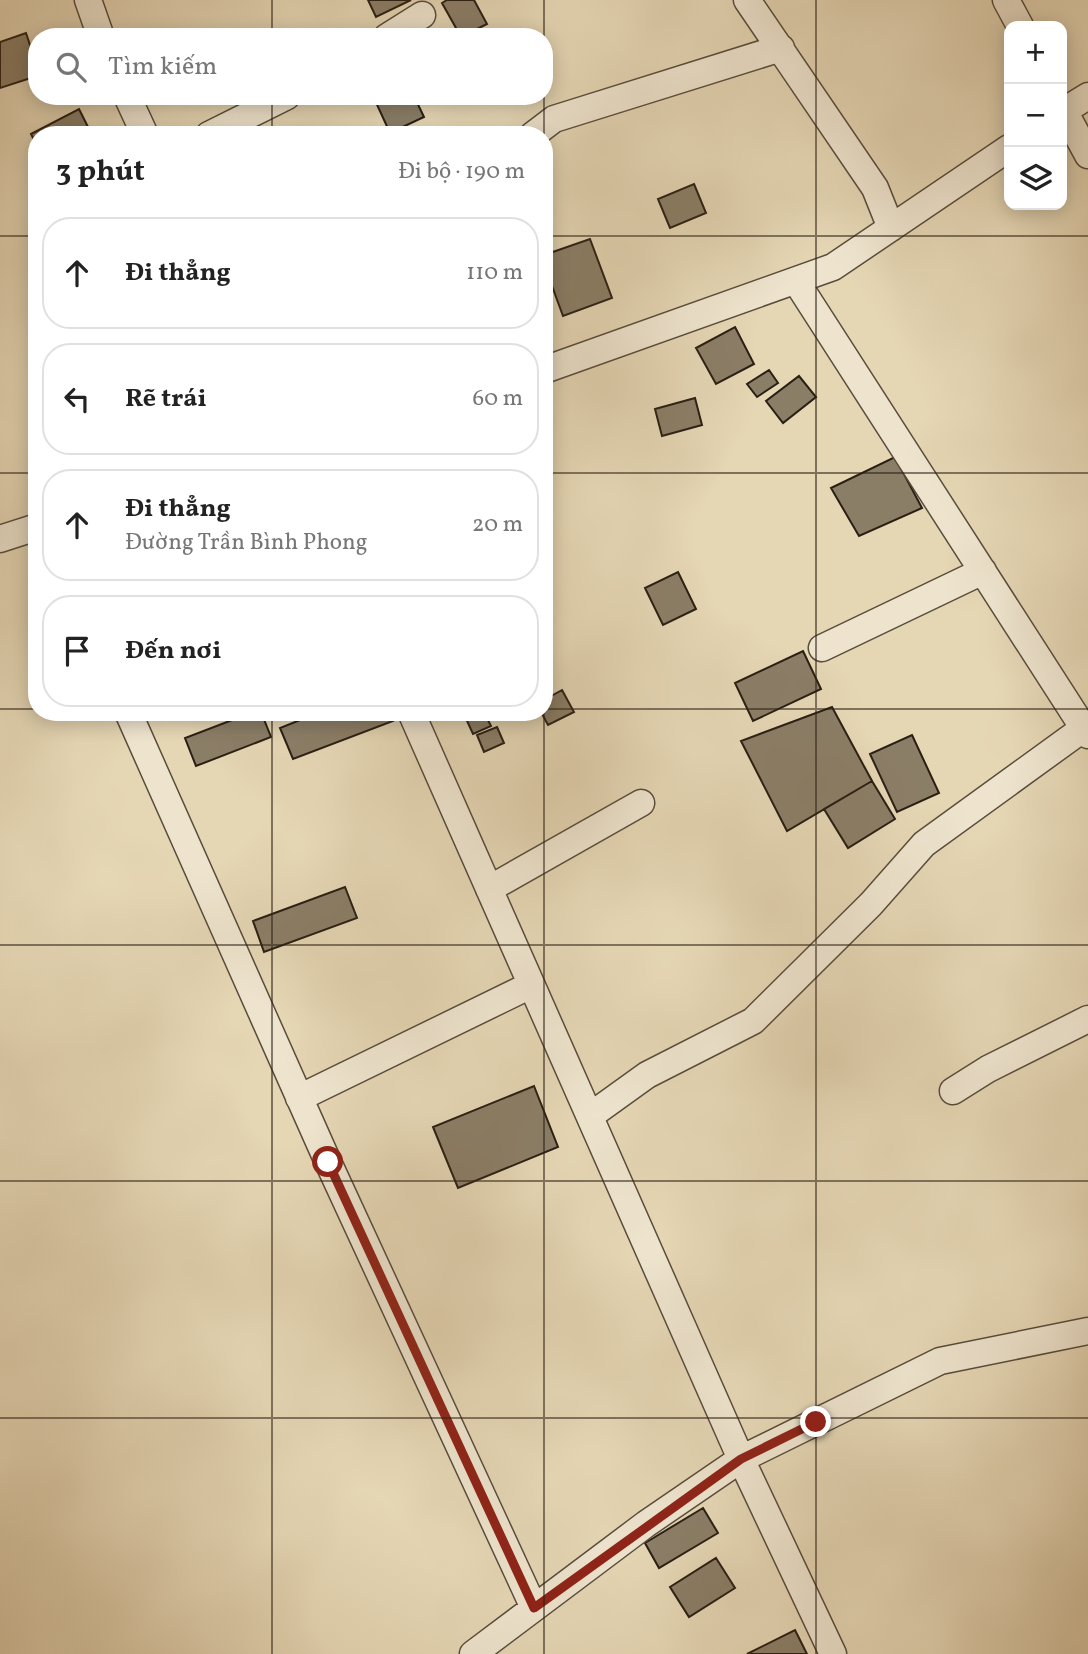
<!DOCTYPE html>
<html lang="vi">
<meta charset="utf-8">
<style>
body{margin:0;font-family:Vollkorn,serif;background:#f6f6f6;color:#222}
.controls{position:absolute;right:21px;top:21px;display:grid;overflow:hidden;border-radius:14px;box-shadow:0 4px 18px #0003}
.controls button{width:63px;height:63px;display:grid;place-items:center;padding:0;border:0;border-bottom:2px solid #e0e0e0;background:#fff;color:#222;font:35px sans-serif}
.stop{position:absolute;width:21px;height:21px;margin:-16px;border:5px solid #8f2418;border-radius:50%;background:#fff}
.stop.end{background:#8f2418;border-color:#fff;box-shadow:0 2px 7px #0008}
.list{margin:0;padding:0;list-style:none}
h2{display:flex;justify-content:space-between;align-items:center;height:91px;margin:0;padding:0 28px;font-size:30px}
h2 small{font-size:23px;font-weight:400;color:#767676}
.list li{display:grid;grid-template-columns:46px 1fr auto;gap:21px;align-items:center;box-sizing:border-box;height:112px;margin:0 14px 14px;padding:0 14px;border:2px solid #e0e0e0;border-radius:28px}
.list b{display:block;font-size:26px;white-space:nowrap}
.list p{margin:0;font-size:23px;white-space:nowrap;color:#767676}
.list em{font-size:23px;font-style:normal;color:#767676}
.icon{flex:none;width:38px;height:38px;fill:none;stroke:currentColor;stroke-width:2;stroke-linecap:round;stroke-linejoin:round}
.map{position:relative;flex:none;width:1088px;height:1654px;overflow:hidden}
.search{position:absolute;background:#fff;box-shadow:0 4px 18px #0003;left:28px;top:28px;width:525px;height:77px;display:flex;align-items:center;gap:18px;box-sizing:border-box;padding:0 24px;border-radius:28px;color:#767676;font-size:26px}
.panel{position:absolute;background:#fff;box-shadow:0 4px 18px #0003;left:28px;top:126px;width:525px;height:595px;border-radius:28px}
.map>svg:first-child{display:block}
.building{fill:#8b7e67;stroke:#2a1f14;stroke-width:2}
.lines{fill:none;stroke-linecap:round;stroke-linejoin:round}
.minor-casing{stroke:#594d3c;stroke-width:29}
.minor{stroke:#eee4ce;stroke-width:26}
.route{stroke:#8f2418;stroke-width:9}
.grid{fill:none;stroke:#2a1f14;stroke-width:2;stroke-opacity:0.55}
</style>
<div class="map">
<svg width="1088" height="1654" viewBox="0 0 1088 1654">
<rect width="100%" height="100%" fill="#e5d6b4"/>
<filter id="stains"><feTurbulence type="fractalNoise" baseFrequency=".00286" numOctaves="4"/><feColorMatrix values="0 0 0 0 .2 0 0 0 0 .09 0 0 0 0 .02 0 0 0 .5 -.17"/></filter>
<radialGradient id="worn" r=".72"><stop offset=".6" stop-color="#630" stop-opacity="0"/><stop offset="1" stop-color="#630" stop-opacity=".3"/></radialGradient>
<!-- building -->
<path class="building" d="M368,0H411L376,17Z
M447,0H474L487,24L461,37L442,3Z
M26,33L37,66V76L0,88V42Z
M373,96H414L424,117L390,133Z
M79,109L92,135H37V146L31,134Z
M694,184L706,213L670,228L658,199Z
M590,239L612,298L563,316L544,264V255Z
M735,327L754,364L716,384L696,348Z
M769,370L778,383L757,397L747,384Z
M799,376L816,397L783,423L766,401Z
M695,398L702,425L662,436L655,409Z
M895,457L922,508L859,536L831,488Z
M678,572L696,609L663,625L645,588Z
M803,651L821,689L753,721L735,683Z
M562,690L574,712L548,725L541,712H544V700Z
M832,707L872,781L787,831L741,741Z
M253,712H261L271,737L196,766L185,738Z
M320,712H389L393,721L293,759L280,728Z
M463,712H484L491,726L473,734Z
M497,727L504,743L484,752L477,735Z
M912,735L939,793L897,812L870,754Z
M872,781L895,819L848,848L824,809Z
M345,887L357,918L264,952L253,921Z
M534,1086L558,1147L458,1188L433,1127Z
M703,1508L718,1533L659,1568L645,1543Z
M716,1558L735,1588L689,1617L670,1587Z
M795,1630L807,1654H747Z"/>
<g class="lines">
<!-- minor casing -->
<g class="minor-casing">
<path id="minor" d="M88,0L101,37
M747,0L875,188L891,228
M1006,0L1020,26
M387,37L422,15
M127,96L145,135
M1062,107L1088,155
M1062,112L1088,96
M209,135L287,96
M533,135L554,119L781,48
M796,281L1088,735
M544,370L833,267L1009,148
M0,539L37,527
M822,648L983,571
M128,712L328,1162L534,1608
M411,712L741,1459L833,1654
M489,889L641,803
M953,1091L988,1069L1088,1019
M299,1098L531,985
M590,1116L647,1075L753,1021L871,904L924,844L1084,728
M473,1654L646,1524L741,1459L940,1361L1088,1331"/>
</g>
<!-- minor -->
<use href="#minor" class="minor"/>
</g>
<g class="lines">
<!-- route -->
<path class="route" d="M328,1162L534,1608L741,1459L816,1422"/>
</g>
<!-- grid -->
<path class="grid" d="M272,0V37M544,0V37M816,0V1654M272,96V135M544,96V135M0,236H37M544,236H1088M0,473H37M544,473H1088M0,709H37M544,709H1088M272,712V1654M544,712V1654M0,945H1088M0,1181H1088M0,1418H1088"/>
<rect width="100%" height="100%" filter="url(#stains)"/>
<rect width="100%" height="100%" fill="url(#worn)"/>
</svg>
<div class="controls">
<button>+</button>
<button>−</button>
<button><svg class="icon" aria-label="layers" viewBox="0 0 24 24"><path d="M12 4l9 5-9 5-9-5zM3 14l9 5 9-5"/></svg></button>
</div>
<div class="stop" style="left:328px;top:1162px"></div>
<div class="stop end" style="left:816px;top:1422px"></div>
<div class="search"><svg class="icon" aria-label="search" viewBox="0 0 24 24"><circle cx="10" cy="10" r="6"/><path d="M15 15l6 6"/></svg>Tìm kiếm</div>
<section class="panel">
<h2>3 phút<small>Đi bộ · 190 m</small></h2>
<ul class="list">
<li><svg class="icon" aria-label="ahead" viewBox="0 0 24 24"><path d="M12 20V5M6 11l6-6 6 6"/></svg><div><b>Đi thẳng</b></div><em>110 m</em></li>
<li><svg class="icon" aria-label="left" viewBox="0 0 24 24"><path d="M17 20v-9H6M10 6l-5 5 5 5"/></svg><div><b>Rẽ trái</b></div><em>60 m</em></li>
<li><svg class="icon" aria-label="ahead" viewBox="0 0 24 24"><path d="M12 20V5M6 11l6-6 6 6"/></svg><div><b>Đi thẳng</b><p>Đường Trần Bình Phong</p></div><em>20 m</em></li>
<li><svg class="icon" aria-label="arrive" viewBox="0 0 24 24"><path d="M6 21V4h12l-3 4 3 4H6"/></svg><div><b>Đến nơi</b></div></li>
</ul>
</section>
</div>
